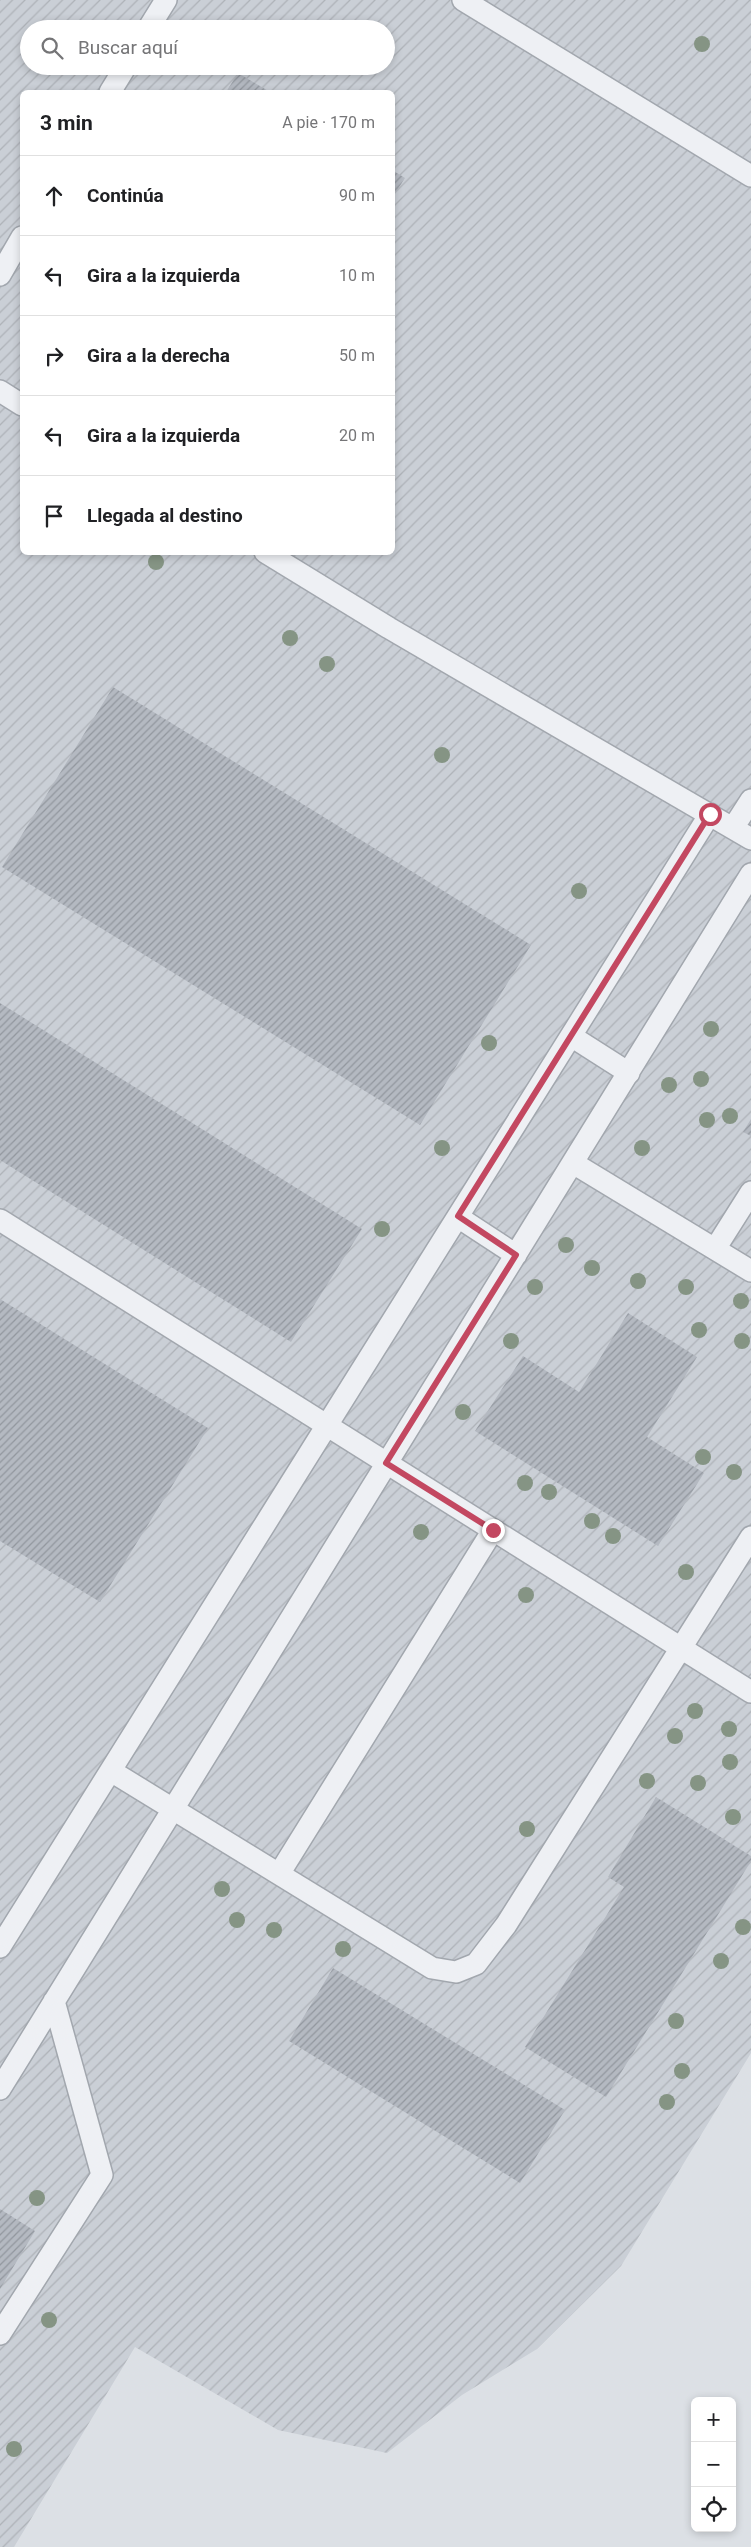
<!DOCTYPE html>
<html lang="es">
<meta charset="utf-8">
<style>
body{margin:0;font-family:Roboto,sans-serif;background:#f6f6f6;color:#202124}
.controls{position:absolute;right:15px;bottom:15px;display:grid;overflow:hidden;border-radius:8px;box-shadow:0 2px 8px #0003}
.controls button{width:45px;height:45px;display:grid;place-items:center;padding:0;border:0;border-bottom:1px solid #e0e0e0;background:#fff;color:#202124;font:25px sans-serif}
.stop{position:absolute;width:15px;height:15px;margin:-11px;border:4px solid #c34861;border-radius:50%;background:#fff}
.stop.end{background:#c34861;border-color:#fff;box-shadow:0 1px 5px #0008}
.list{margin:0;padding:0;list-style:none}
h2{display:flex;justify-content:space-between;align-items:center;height:65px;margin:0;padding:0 20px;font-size:21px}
h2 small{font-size:16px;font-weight:400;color:#757577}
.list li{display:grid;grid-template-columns:32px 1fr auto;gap:15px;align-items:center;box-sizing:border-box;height:80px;padding:0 20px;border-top:1px solid #e0e0e0}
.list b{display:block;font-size:19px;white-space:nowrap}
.list em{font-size:16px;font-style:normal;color:#757577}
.icon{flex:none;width:28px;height:28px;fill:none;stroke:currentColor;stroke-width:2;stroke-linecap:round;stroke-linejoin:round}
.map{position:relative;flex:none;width:751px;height:2547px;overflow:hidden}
.search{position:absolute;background:#fff;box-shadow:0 2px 8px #0003;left:20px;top:20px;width:375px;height:55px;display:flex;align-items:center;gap:12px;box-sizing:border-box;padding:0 18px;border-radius:28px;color:#757577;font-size:19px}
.panel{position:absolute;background:#fff;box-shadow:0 2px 8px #0003;left:20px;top:90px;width:375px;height:465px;border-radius:8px}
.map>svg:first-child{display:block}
.industrial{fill:url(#industrial-furrows);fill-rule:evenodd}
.building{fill:url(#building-hatch)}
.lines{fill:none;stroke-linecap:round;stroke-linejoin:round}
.service-casing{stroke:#a2a7ae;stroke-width:24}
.service{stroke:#eef0f4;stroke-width:21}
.tree{fill:#859484}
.route{stroke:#c34861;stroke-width:6}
</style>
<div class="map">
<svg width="751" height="2547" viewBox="0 0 751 2547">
<defs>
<pattern id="industrial-furrows" width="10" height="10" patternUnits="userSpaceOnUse" patternTransform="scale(1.25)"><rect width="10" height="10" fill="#cacfd6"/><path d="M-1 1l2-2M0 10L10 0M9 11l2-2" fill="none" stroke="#aeb2b8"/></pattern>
<pattern id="building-hatch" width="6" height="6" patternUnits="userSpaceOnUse" patternTransform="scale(1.25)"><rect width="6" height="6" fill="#b4b9c1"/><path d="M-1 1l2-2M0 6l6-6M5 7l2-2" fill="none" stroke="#92979e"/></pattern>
</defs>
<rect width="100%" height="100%" fill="#dce0e5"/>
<!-- industrial -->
<path class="industrial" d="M0,0H751V2053L621,2266L537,2349L462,2395L387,2453L278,2430L135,2347L14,2547H0ZM29,29H386V66H29ZM22,92H392V552H22Z"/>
<!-- building -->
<path class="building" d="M238,73L270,92H226Z
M392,170L405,178L392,198Z
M113,687L531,945L420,1125L2,867Z
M0,1003L362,1229L291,1342L0,1160Z
M751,1119V1136L743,1132Z
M0,1299L208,1428L100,1602L0,1541Z
M628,1313L697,1357L647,1437L704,1473L658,1546L475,1431L523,1356L579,1392Z
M656,1797L751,1856V1861L606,2097L525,2047L624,1887L608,1877Z
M333,1968L565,2110L520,2183L289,2041Z
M0,2209L35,2231L0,2289Z"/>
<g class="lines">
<!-- service casing -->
<g class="service-casing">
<path id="service" d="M463,0L751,176
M148,29L166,0
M110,92L126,66
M0,275L22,237
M0,391L22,405
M265,552L389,628L751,839
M733,828L751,800
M571,1036L629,1073
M573,1163L751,1271
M458,1217L516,1255
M0,1220L751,1692
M715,1249L751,1192
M111,1771L432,1968L456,1972L476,1964L506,1925L751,1537
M279,1874L493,1530
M0,1947L710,814
M0,2089L751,874
M0,2334L102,2175L54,2001"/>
</g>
<!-- service -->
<use href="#service" class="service"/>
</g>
<!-- trees -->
<g class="tree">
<circle cx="702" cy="44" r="8"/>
<circle cx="156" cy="562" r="8"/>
<circle cx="290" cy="638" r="8"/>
<circle cx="327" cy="664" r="8"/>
<circle cx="442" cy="755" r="8"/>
<circle cx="579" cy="891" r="8"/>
<circle cx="711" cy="1029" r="8"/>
<circle cx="489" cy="1043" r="8"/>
<circle cx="701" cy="1079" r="8"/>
<circle cx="669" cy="1085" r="8"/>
<circle cx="730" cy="1116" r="8"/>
<circle cx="707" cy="1120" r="8"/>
<circle cx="442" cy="1148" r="8"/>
<circle cx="642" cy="1148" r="8"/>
<circle cx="382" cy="1229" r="8"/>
<circle cx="566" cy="1245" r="8"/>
<circle cx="592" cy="1268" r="8"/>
<circle cx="638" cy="1281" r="8"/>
<circle cx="535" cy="1287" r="8"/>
<circle cx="686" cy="1287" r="8"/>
<circle cx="741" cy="1301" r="8"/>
<circle cx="699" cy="1330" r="8"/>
<circle cx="511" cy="1341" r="8"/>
<circle cx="742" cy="1341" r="8"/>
<circle cx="463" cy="1412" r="8"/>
<circle cx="703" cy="1457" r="8"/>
<circle cx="734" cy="1472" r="8"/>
<circle cx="525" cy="1483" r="8"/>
<circle cx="549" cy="1492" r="8"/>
<circle cx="592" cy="1521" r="8"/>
<circle cx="421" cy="1532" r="8"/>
<circle cx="613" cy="1536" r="8"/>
<circle cx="686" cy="1572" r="8"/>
<circle cx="526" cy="1595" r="8"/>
<circle cx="695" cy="1711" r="8"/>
<circle cx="729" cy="1729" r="8"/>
<circle cx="675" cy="1736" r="8"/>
<circle cx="730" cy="1762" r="8"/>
<circle cx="647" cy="1781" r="8"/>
<circle cx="698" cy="1783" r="8"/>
<circle cx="733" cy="1817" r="8"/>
<circle cx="527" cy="1829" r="8"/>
<circle cx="222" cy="1889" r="8"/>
<circle cx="237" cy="1920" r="8"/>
<circle cx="743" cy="1927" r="8"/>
<circle cx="274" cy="1930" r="8"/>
<circle cx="343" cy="1949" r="8"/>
<circle cx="721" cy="1961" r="8"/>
<circle cx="676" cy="2021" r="8"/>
<circle cx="682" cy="2071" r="8"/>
<circle cx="667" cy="2102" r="8"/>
<circle cx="37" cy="2198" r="8"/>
<circle cx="49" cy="2320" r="8"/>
<circle cx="14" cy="2449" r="8"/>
</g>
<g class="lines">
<!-- route -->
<path class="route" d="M493,1530L386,1463L516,1255L458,1216L710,814"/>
</g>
</svg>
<div class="controls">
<button>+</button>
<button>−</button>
<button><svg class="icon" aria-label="locate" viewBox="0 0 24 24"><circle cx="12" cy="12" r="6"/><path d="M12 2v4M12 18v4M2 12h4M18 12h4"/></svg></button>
</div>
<div class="stop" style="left:710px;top:814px"></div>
<div class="stop end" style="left:493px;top:1530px"></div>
<div class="search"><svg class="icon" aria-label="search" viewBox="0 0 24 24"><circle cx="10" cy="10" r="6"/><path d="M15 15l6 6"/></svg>Buscar aquí</div>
<section class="panel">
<h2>3 min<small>A pie · 170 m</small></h2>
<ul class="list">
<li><svg class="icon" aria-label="ahead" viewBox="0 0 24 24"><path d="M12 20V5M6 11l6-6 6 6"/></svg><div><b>Continúa</b></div><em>90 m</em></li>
<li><svg class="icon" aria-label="left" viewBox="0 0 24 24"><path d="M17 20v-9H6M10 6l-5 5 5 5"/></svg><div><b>Gira a la izquierda</b></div><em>10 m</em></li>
<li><svg class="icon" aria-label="right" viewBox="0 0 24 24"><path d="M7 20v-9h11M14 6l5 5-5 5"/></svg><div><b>Gira a la derecha</b></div><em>50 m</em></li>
<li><svg class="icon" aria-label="left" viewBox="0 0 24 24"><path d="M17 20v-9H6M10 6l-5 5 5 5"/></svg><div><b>Gira a la izquierda</b></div><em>20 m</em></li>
<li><svg class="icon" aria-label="arrive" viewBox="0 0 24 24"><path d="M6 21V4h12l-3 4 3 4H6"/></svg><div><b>Llegada al destino</b></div></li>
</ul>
</section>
</div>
